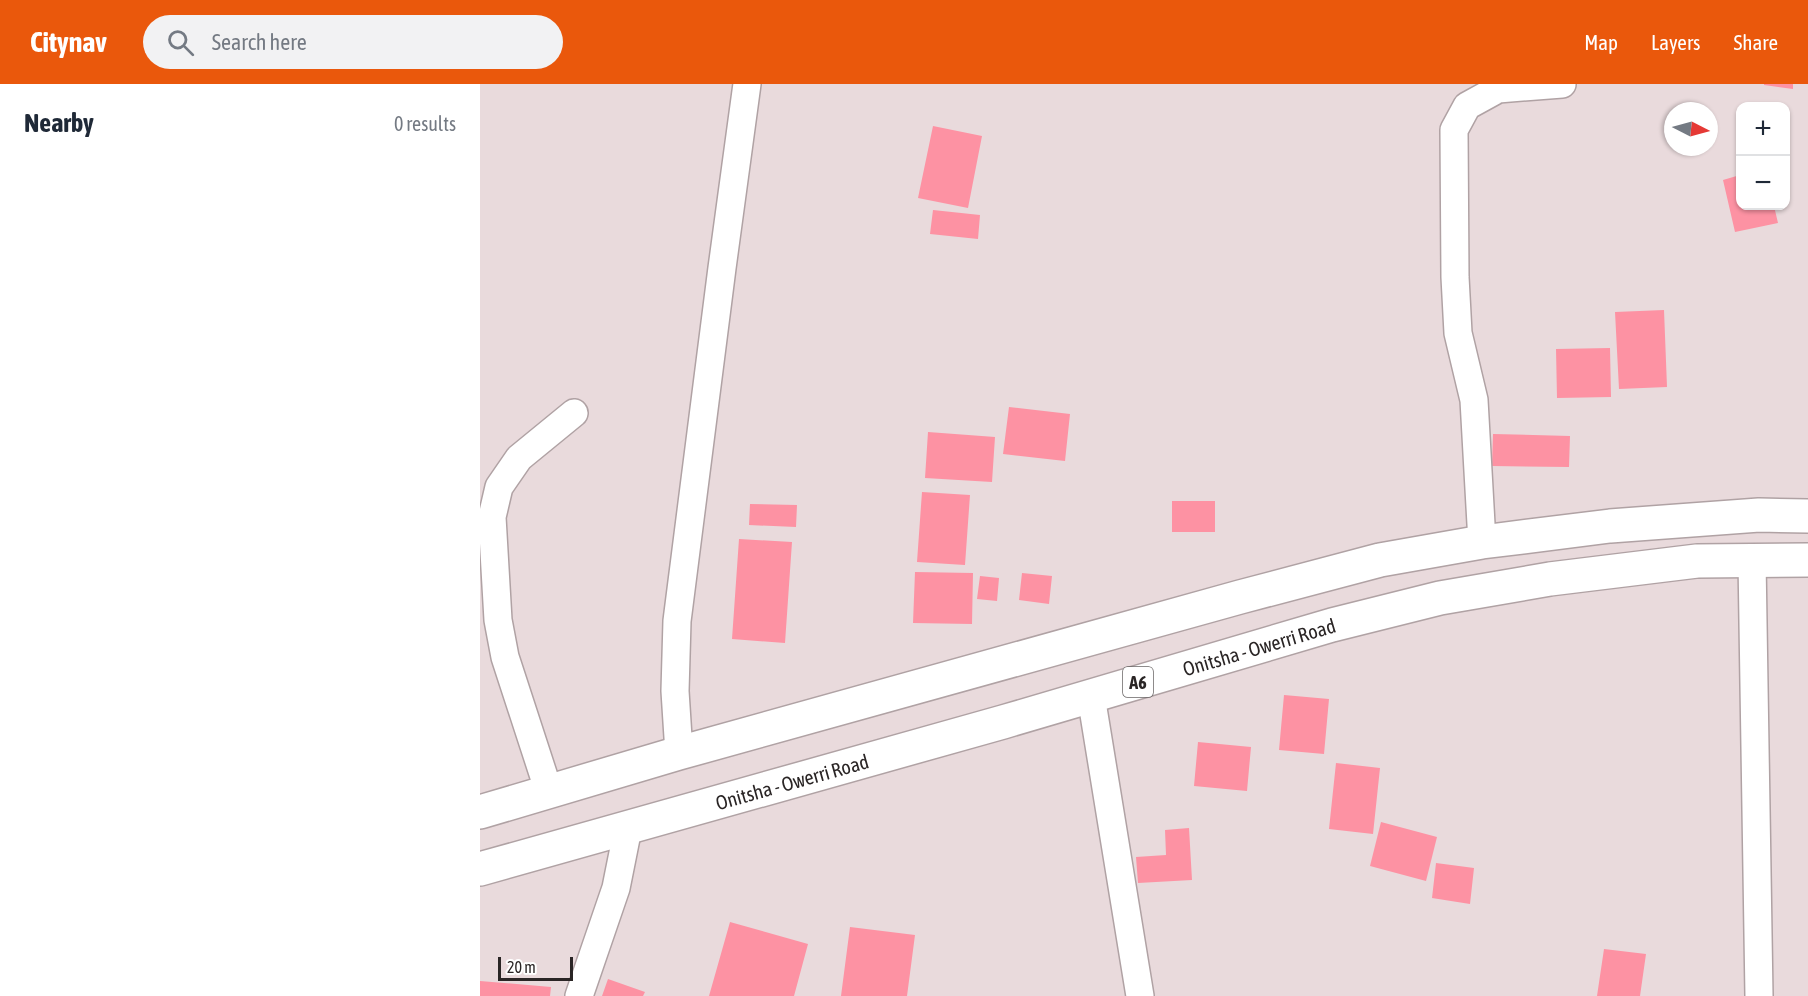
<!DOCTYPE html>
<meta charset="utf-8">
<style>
body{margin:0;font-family:"Asap Condensed",sans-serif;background:#f2f2f3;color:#1f2937}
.controls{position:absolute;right:18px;top:18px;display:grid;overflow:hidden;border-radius:12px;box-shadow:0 2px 4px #0004}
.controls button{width:54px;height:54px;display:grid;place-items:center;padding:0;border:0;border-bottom:2px solid #e0e1e3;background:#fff;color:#1f2937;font:30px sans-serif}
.compass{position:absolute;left:1184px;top:18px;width:54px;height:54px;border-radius:50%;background:#fff;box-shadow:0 2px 4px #0004;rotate:96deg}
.scale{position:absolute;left:18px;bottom:15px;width:75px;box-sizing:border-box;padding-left:6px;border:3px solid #2a2525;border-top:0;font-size:16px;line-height:21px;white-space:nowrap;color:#2a2525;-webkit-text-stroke:4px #fff;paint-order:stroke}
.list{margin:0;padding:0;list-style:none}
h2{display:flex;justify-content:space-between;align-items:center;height:78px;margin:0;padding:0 24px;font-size:26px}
h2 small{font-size:20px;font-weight:400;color:#747a83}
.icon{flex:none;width:33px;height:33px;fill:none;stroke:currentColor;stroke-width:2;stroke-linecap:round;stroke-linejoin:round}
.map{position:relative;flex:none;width:1328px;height:912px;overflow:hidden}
header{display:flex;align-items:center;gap:36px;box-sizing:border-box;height:84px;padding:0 30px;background:#ea580c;color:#fff}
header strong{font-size:28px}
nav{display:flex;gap:33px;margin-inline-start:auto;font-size:21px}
.search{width:420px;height:54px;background:#f2f2f3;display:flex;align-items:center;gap:15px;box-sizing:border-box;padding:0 21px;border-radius:33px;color:#747a83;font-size:22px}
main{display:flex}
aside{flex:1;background:#fff}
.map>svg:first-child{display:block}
.building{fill:#fd92a3}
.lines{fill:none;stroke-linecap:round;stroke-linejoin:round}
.minor-casing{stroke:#b0a2a4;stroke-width:30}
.trunk-casing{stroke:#b0a2a4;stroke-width:36}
.minor{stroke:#fff;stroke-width:27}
.trunk{stroke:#fff;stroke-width:33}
.labels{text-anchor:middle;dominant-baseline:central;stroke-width:4.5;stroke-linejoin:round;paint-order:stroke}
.shield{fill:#fff;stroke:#6a6666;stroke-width:1.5}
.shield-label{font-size:18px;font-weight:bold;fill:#2a2525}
.street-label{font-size:20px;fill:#2a2525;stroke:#fff}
</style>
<header>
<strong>Citynav</strong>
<div class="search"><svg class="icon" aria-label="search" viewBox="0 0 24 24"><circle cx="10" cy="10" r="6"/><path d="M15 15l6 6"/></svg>Search here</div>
<nav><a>Map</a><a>Layers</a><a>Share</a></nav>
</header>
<main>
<aside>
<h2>Nearby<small>0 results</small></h2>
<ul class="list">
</ul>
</aside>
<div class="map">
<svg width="1328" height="912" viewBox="0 0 1328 912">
<rect width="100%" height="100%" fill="#e9dadc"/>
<!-- building -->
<path class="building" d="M1284,0H1313V5L1284,1Z
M453,42L502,52L488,124L438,114Z
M1260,91V122H1294L1298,139L1255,148L1243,96Z
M453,126L500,131L498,155L450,150Z
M1184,226L1187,303L1139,305L1135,228Z
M1130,264L1131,313L1077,314L1076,265Z
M529,323L590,330L585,377L523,370Z
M448,348L515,353L512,398L445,394Z
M1013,350L1090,352L1089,383L1012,382Z
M442,408L490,411L485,481L437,478Z
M692,417H735V448H692Z
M270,420L317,421L316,443L269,441Z
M259,455L312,458L305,559L252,555Z
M435,488L493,489L492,540L433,539Z
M542,489L572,492L569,520L539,516Z
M500,492L519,494L517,517L497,515Z
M804,611L849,615L844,670L799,666Z
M718,658L771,663L767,707L714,702Z
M856,679L900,684L893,750L849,745Z
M901,738L957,753L946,797L890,782Z
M709,744L712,796L658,799L656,773L686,771L685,746Z
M956,779L994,784L990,820L952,814Z
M250,838L328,860L314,912H229Z
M370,843L435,851L427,912H361Z
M1124,865L1166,870L1160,912H1117Z
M128,895L165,908L163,912H122Z
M0,897L71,903L70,912H0Z"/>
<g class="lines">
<!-- minor casing -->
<g class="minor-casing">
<path id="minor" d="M1002,458L994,316L978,249L975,193L974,46L987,22L1018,5L1082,0
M1272,476L1279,912
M611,612L660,912
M199,669L195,607L197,537L242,184L267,0
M69,708L25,573L18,536L12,433L19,403L39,374L94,329
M99,912L136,804L148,744"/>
</g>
<!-- trunk casing -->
<g class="trunk-casing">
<g id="trunk">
<path d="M0,728L199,669L760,513L900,476L1002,458L1130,442L1279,431L1328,432"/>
<path id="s1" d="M0,785L523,638L852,541L960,514L1070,495L1217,477L1328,476"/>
</g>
</g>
<!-- minor -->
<use href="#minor" class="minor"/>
<!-- trunk -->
<use href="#trunk" class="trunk"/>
</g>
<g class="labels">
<!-- shield labels -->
<rect class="shield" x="643" y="583" width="30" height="30" rx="4.5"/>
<g class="shield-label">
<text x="658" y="598">A6</text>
</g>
<!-- street labels -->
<g class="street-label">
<text stroke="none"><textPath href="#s1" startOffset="810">Onitsha - Owerri Road</textPath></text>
<text stroke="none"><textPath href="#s1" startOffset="324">Onitsha - Owerri Road</textPath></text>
</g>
</g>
</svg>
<div class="controls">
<button>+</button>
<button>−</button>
</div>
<svg class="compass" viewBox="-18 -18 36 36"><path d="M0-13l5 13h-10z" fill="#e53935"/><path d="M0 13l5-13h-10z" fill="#747a83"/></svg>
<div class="scale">20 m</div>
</div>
</main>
